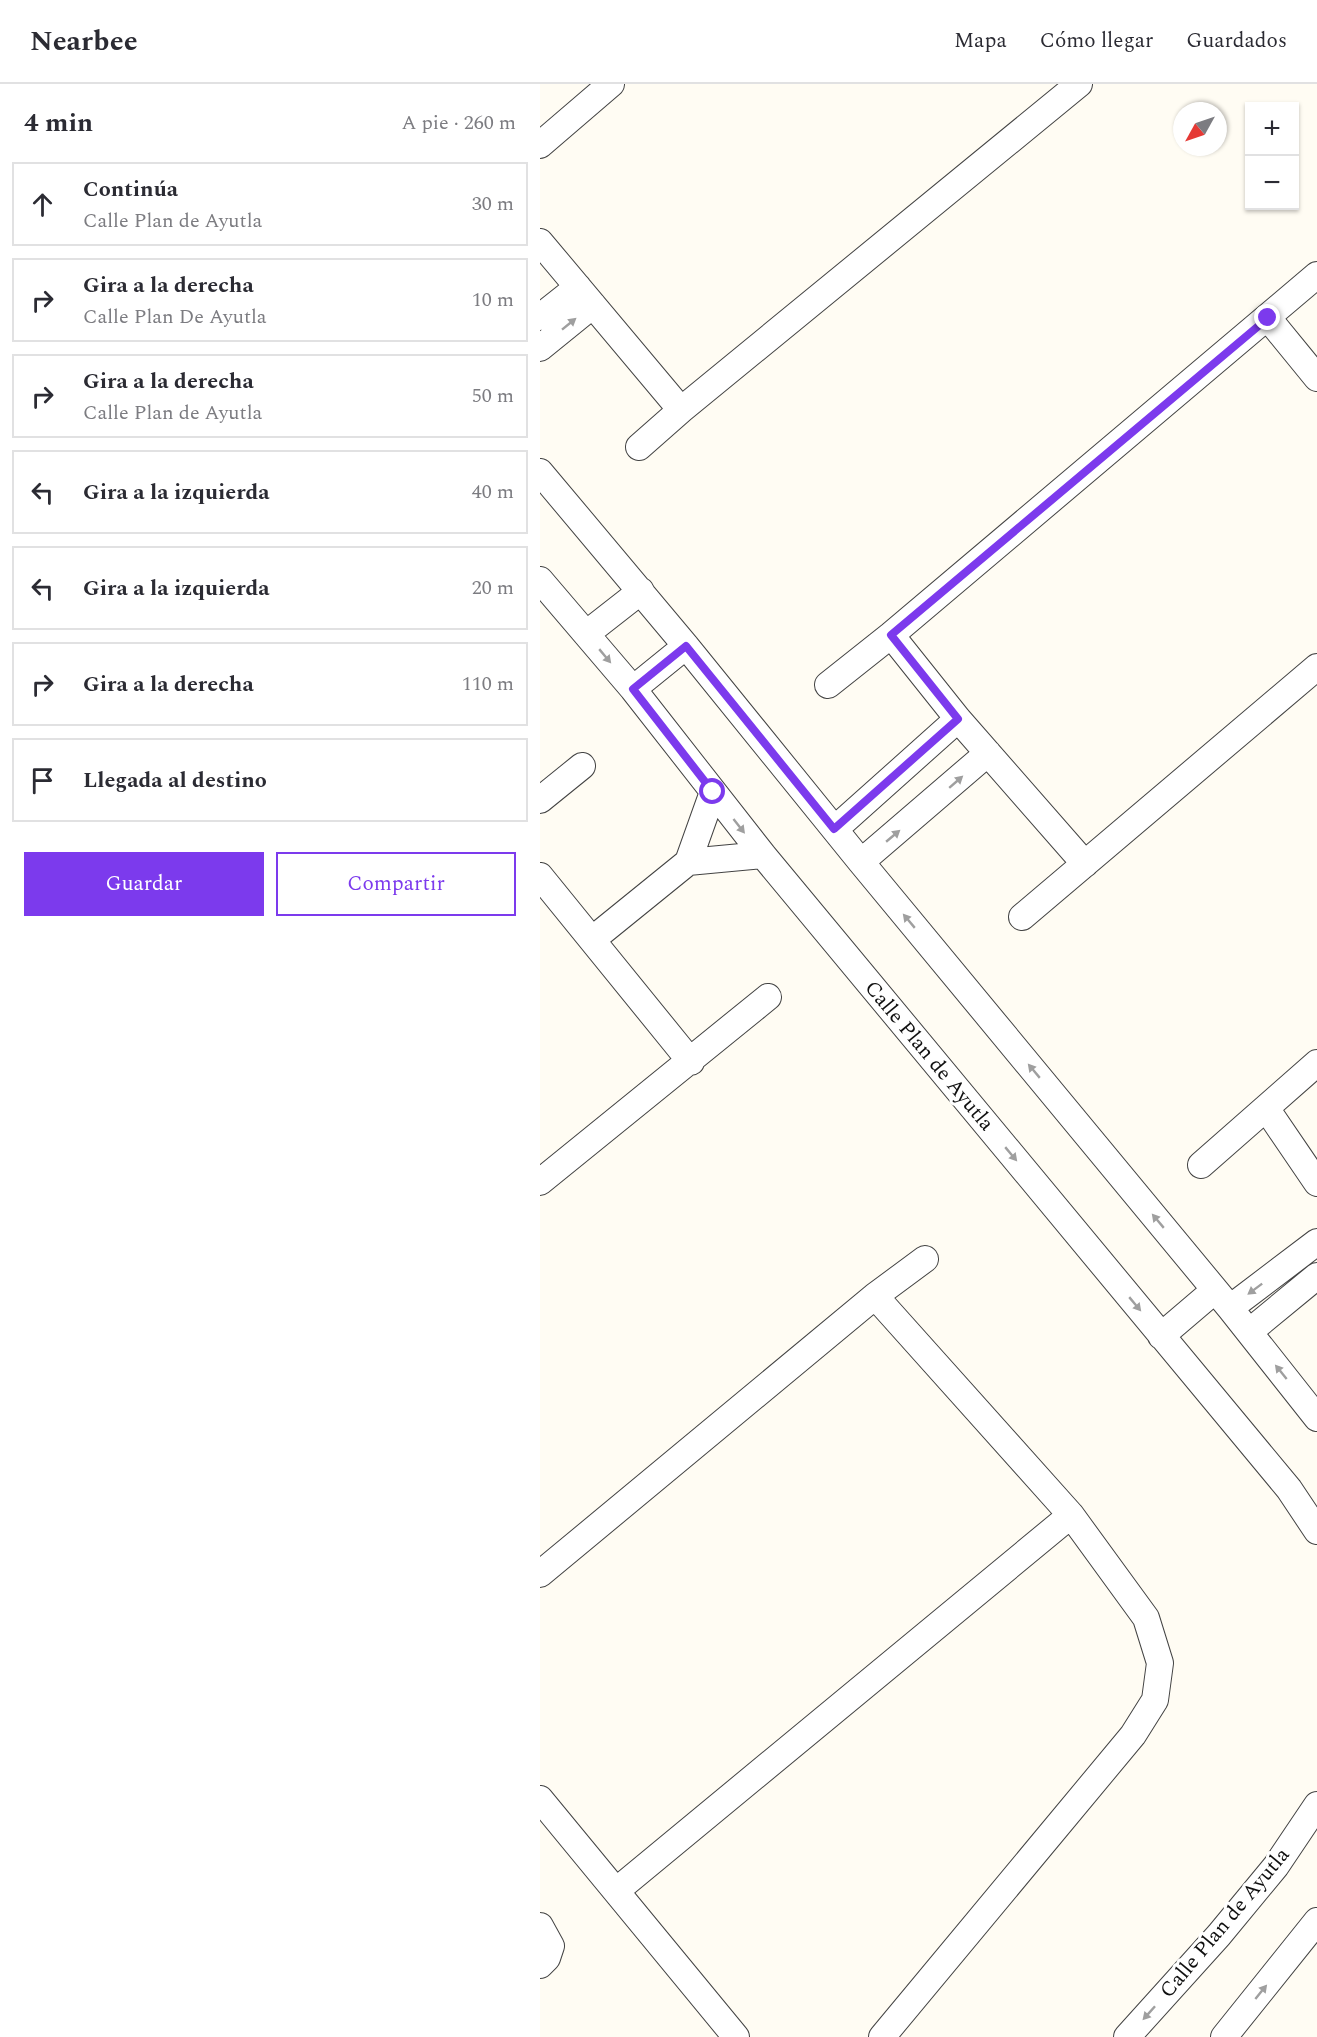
<!DOCTYPE html>
<html lang="es">
<meta charset="utf-8">
<style>
body{margin:0;font-family:Spectral,serif;background:#f7f7f7;color:#2b2b33}
.controls{position:absolute;right:18px;top:18px;display:grid;overflow:hidden;border-radius:0px;box-shadow:0 2px 4px #0004}
.controls button{width:54px;height:54px;display:grid;place-items:center;padding:0;border:0;border-bottom:2px solid #e1e1e2;background:#fff;color:#2b2b33;font:30px sans-serif}
.compass{position:absolute;left:633px;top:18px;width:54px;height:54px;border-radius:50%;background:#fff;box-shadow:0 2px 4px #0004;rotate:230deg}
.stop{position:absolute;width:18px;height:18px;margin:-14px;border:4px solid #7c3aed;border-radius:50%;background:#fff}
.stop.end{background:#7c3aed;border-color:#fff;box-shadow:0 2px 6px #0008}
.list{margin:0;padding:0;list-style:none}
h2{display:flex;justify-content:space-between;align-items:center;height:78px;margin:0;padding:0 24px;font-size:26px}
h2 small{font-size:20px;font-weight:400;color:#7c7c81}
.list li{display:grid;grid-template-columns:39px 1fr auto;gap:18px;align-items:center;box-sizing:border-box;height:84px;margin:0 12px 12px;padding:0 12px;border:2px solid #e1e1e2;border-radius:0px}
.list b{display:block;font-size:22px;white-space:nowrap}
.list p{margin:0;font-size:20px;white-space:nowrap;color:#7c7c81}
.list em{font-size:20px;font-style:normal;color:#7c7c81}
.actions{display:flex;gap:12px;padding:18px 24px}
.actions a{flex:1;padding:14px 0;border:2px solid #7c3aed;border-radius:0px;text-align:center;font-size:21px;color:#7c3aed}
.actions .main{background:#7c3aed;color:#fff}
.icon{flex:none;width:33px;height:33px;fill:none;stroke:currentColor;stroke-width:2;stroke-linecap:round;stroke-linejoin:round}
.map{position:relative;flex:none;width:777px;height:1953px;overflow:hidden}
header{display:flex;align-items:center;gap:36px;box-sizing:border-box;height:84px;padding:0 30px;background:#fff;border-bottom:2px solid #e1e1e2}
header strong{font-size:28px}
nav{display:flex;gap:33px;margin-inline-start:auto;font-size:21px}
main{display:flex}
aside{flex:1;background:#fff}
.map>svg:first-child{display:block}
.lines{fill:none;stroke-linecap:round;stroke-linejoin:round}
.minor-casing{stroke:#434343;stroke-width:28}
.minor{stroke:#fff;stroke-width:26}
.oneway{fill:#9f9f9f}
.route{stroke:#7c3aed;stroke-width:8}
.labels{text-anchor:middle;dominant-baseline:central;stroke-width:6;stroke-linejoin:round;paint-order:stroke}
.street-label{font-size:21px;fill:#101010;stroke:#fff}
</style>
<header>
<strong>Nearbee</strong>
<nav><a>Mapa</a><a>Cómo llegar</a><a>Guardados</a></nav>
</header>
<main>
<aside>
<h2>4 min<small>A pie · 260 m</small></h2>
<ul class="list">
<li><svg class="icon" aria-label="ahead" viewBox="0 0 24 24"><path d="M12 20V5M6 11l6-6 6 6"/></svg><div><b>Continúa</b><p>Calle Plan de Ayutla</p></div><em>30 m</em></li>
<li><svg class="icon" aria-label="right" viewBox="0 0 24 24"><path d="M7 20v-9h11M14 6l5 5-5 5"/></svg><div><b>Gira a la derecha</b><p>Calle Plan De Ayutla</p></div><em>10 m</em></li>
<li><svg class="icon" aria-label="right" viewBox="0 0 24 24"><path d="M7 20v-9h11M14 6l5 5-5 5"/></svg><div><b>Gira a la derecha</b><p>Calle Plan de Ayutla</p></div><em>50 m</em></li>
<li><svg class="icon" aria-label="left" viewBox="0 0 24 24"><path d="M17 20v-9H6M10 6l-5 5 5 5"/></svg><div><b>Gira a la izquierda</b></div><em>40 m</em></li>
<li><svg class="icon" aria-label="left" viewBox="0 0 24 24"><path d="M17 20v-9H6M10 6l-5 5 5 5"/></svg><div><b>Gira a la izquierda</b></div><em>20 m</em></li>
<li><svg class="icon" aria-label="right" viewBox="0 0 24 24"><path d="M7 20v-9h11M14 6l5 5-5 5"/></svg><div><b>Gira a la derecha</b></div><em>110 m</em></li>
<li><svg class="icon" aria-label="arrive" viewBox="0 0 24 24"><path d="M6 21V4h12l-3 4 3 4H6"/></svg><div><b>Llegada al destino</b></div></li>
</ul>
<div class="actions"><a class="main">Guardar</a><a>Compartir</a></div>
</aside>
<div class="map">
<svg width="777" height="1953" viewBox="0 0 777 1953">
<rect width="100%" height="100%" fill="#fffcf3"/>
<g class="lines">
<!-- minor casing -->
<g class="minor-casing">
<path id="minor" d="M0,61L71,0
M0,158L141,326
M0,233L38,203
M728,234L777,294
M0,264L53,221
M99,363L141,326L539,0
M0,388L146,562L321,778L690,1224L777,1334
M0,496L93,605L223,771L749,1405L777,1447
M46,550L101,507
M351,551L418,635L545,780
M288,601L351,551L777,191
M93,605L146,562
M0,716L42,682
M295,745L418,635
M148,778L173,708
M321,778L448,669
M0,792L151,978
M482,833L777,583
M53,855L148,778L223,771
M726,1024L777,1099
M661,1081L777,979
M0,1098L228,913
M335,1212L531,1431L606,1534L620,1579L615,1616L593,1651L342,1953
M690,1224L777,1158
M709,1248L777,1192
M621,1252L675,1206
M0,1490L335,1212L385,1175
M0,1715L196,1953
M76,1807L531,1431
M0,1842L11,1862L7,1874L0,1881
M587,1953L679,1851L736,1782L777,1721
M684,1953L777,1837"/>
</g>
<!-- minor -->
<use href="#minor" class="minor"/>
</g>
<!-- one-way arrows -->
<defs><path id="oneway-solid" d="M-6-.8H1V-3.2L6.5 0L1 3.2V.8H-6Z" transform="scale(1.5)"/></defs>
<g class="oneway">
<use href="#oneway-solid" transform="translate(29 240) rotate(-39)"/>
<use href="#oneway-solid" transform="translate(65 572) rotate(50)"/>
<use href="#oneway-solid" transform="translate(416 698) rotate(-41)"/>
<use href="#oneway-solid" transform="translate(199 742) rotate(52)"/>
<use href="#oneway-solid" transform="translate(353 752) rotate(-40)"/>
<use href="#oneway-solid" transform="translate(369 837) rotate(-130)"/>
<use href="#oneway-solid" transform="translate(494 987) rotate(-130)"/>
<use href="#oneway-solid" transform="translate(471 1070) rotate(50)"/>
<use href="#oneway-solid" transform="translate(618 1137) rotate(-130)"/>
<use href="#oneway-solid" transform="translate(715 1205) rotate(143)"/>
<use href="#oneway-solid" transform="translate(595 1220) rotate(50)"/>
<use href="#oneway-solid" transform="translate(741 1288) rotate(-129)"/>
<use href="#oneway-solid" transform="translate(721 1908) rotate(-51)"/>
<use href="#oneway-solid" transform="translate(609 1929) rotate(132)"/>
</g>
<g class="lines">
<!-- route -->
<path class="route" d="M173,708L93,605L146,562L294,745L418,635L351,551L728,234"/>
</g>
<g class="labels">
<!-- street labels -->
<g class="street-label">
<text transform="translate(389 972) rotate(50)">Calle Plan de Ayutla</text>
<text transform="translate(685 1839) rotate(-50)">Calle Plan de Ayutla</text>
</g>
</g>
</svg>
<div class="controls">
<button>+</button>
<button>−</button>
</div>
<svg class="compass" viewBox="-18 -18 36 36"><path d="M0-13l5 13h-10z" fill="#e53935"/><path d="M0 13l5-13h-10z" fill="#7c7c81"/></svg>
<div class="stop" style="left:173px;top:708px"></div>
<div class="stop end" style="left:728px;top:234px"></div>
</div>
</main>
